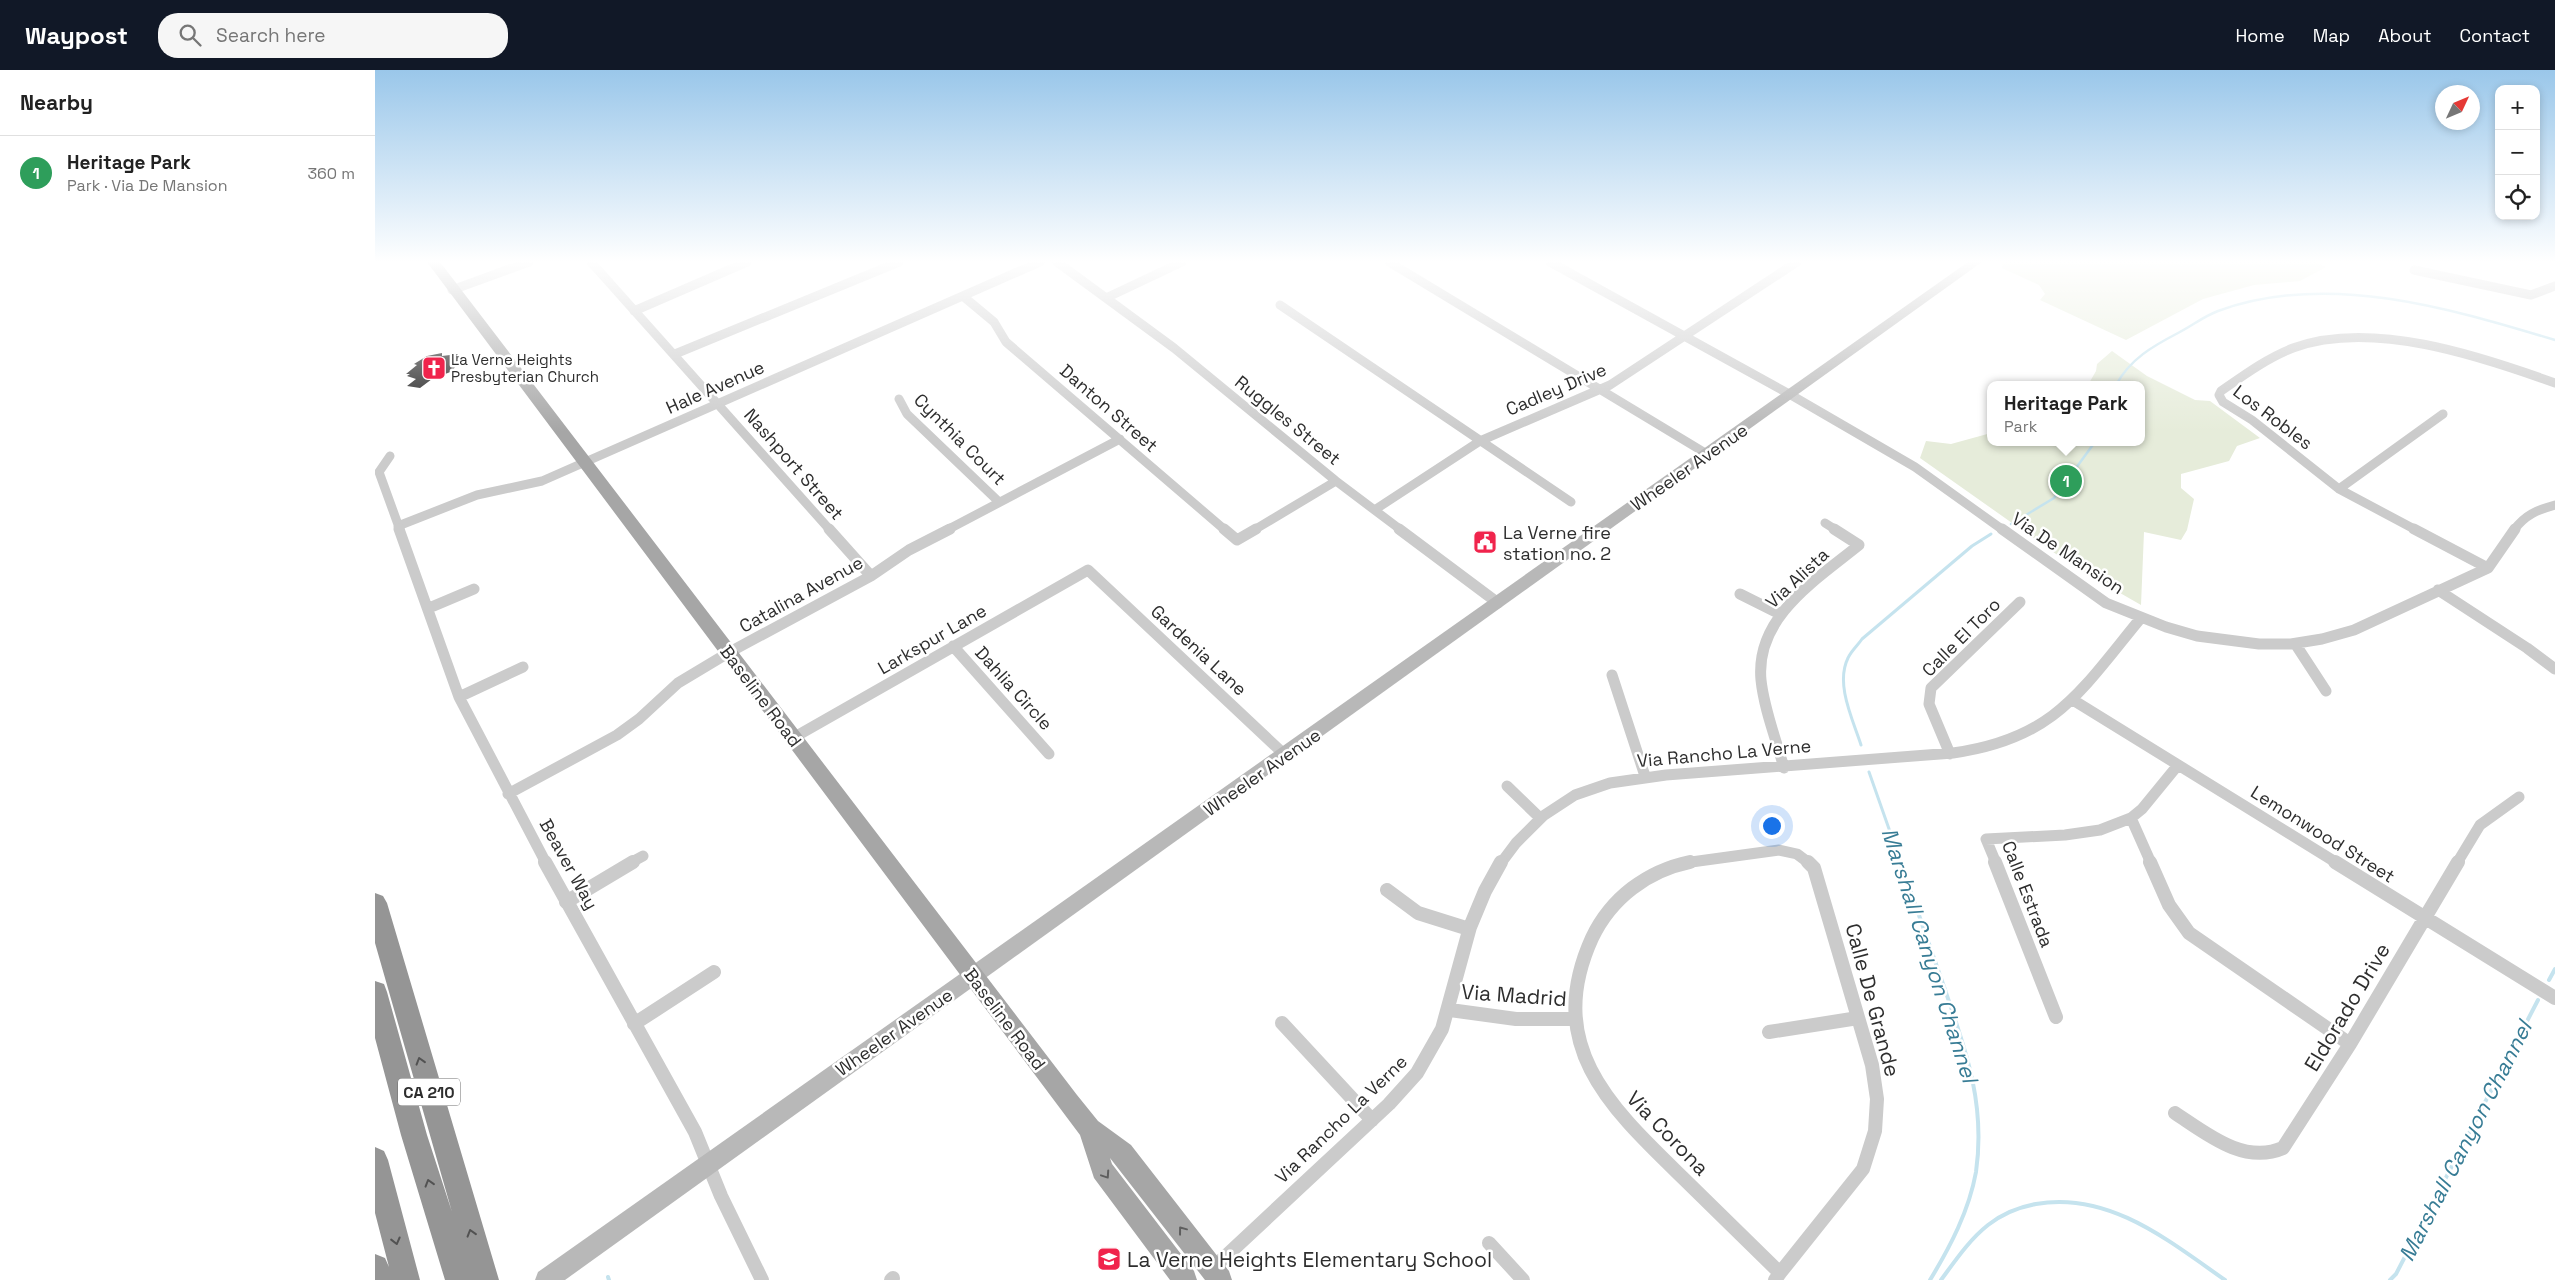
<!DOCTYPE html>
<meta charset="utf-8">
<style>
body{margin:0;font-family:"Space Grotesk",sans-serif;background:#f6f6f6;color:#222}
.controls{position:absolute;right:15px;top:15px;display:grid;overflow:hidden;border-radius:10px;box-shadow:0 2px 8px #0003}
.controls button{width:45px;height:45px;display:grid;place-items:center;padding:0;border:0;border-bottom:1px solid #e0e0e0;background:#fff;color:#222;font:25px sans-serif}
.compass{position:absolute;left:2060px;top:15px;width:45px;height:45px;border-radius:50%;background:#fff;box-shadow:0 2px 8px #0003;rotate:46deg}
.you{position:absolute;left:1396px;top:755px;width:18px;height:18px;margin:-12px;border:4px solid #fff;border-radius:50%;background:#1a73e8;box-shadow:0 0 0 8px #1a73e833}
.badge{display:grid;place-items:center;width:32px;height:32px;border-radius:50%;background:#111827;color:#fff;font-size:16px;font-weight:700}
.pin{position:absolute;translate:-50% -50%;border:2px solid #fff;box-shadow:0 1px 5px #0006}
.popup{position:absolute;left:1612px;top:311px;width:158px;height:65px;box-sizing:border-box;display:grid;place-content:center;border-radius:10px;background:#fff;filter:drop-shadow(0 1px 4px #0005);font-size:16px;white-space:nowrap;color:#767676}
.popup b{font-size:19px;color:#222}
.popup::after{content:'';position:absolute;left:50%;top:100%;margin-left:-10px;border:10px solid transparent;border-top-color:#fff}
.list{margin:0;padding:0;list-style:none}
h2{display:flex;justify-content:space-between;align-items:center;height:65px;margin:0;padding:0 20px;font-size:21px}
h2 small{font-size:16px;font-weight:400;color:#767676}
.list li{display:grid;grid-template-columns:32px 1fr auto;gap:15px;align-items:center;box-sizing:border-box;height:75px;padding:0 20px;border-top:1px solid #e0e0e0}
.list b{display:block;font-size:19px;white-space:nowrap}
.list p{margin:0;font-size:16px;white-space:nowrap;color:#767676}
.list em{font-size:16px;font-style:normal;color:#767676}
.icon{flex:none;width:28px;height:28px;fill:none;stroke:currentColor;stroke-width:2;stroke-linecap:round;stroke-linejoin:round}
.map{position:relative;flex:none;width:2180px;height:1210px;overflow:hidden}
header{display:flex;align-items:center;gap:30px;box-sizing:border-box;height:70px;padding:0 25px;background:#111827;color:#fff}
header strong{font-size:24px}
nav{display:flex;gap:28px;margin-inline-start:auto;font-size:18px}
.search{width:350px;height:45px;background:#f6f6f6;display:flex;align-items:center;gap:12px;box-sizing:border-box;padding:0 18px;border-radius:20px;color:#767676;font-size:19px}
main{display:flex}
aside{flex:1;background:#fff}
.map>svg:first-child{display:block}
.green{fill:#e6ecda}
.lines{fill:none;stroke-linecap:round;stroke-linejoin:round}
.stream-far2{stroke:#c5e3ee;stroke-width:2.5}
.stream-far1{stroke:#c5e3ee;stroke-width:3}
.stream{stroke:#c5e3ee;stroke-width:4}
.building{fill:#151515}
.street-far2{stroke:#cbcbcb;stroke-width:9}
.street-far1{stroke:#cbcbcb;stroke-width:11}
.street{stroke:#cbcbcb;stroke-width:14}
.secondary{fill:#b8b8b8;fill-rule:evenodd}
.primary{fill:#a6a6a6;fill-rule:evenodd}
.highway{fill:#959595;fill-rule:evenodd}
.oneway{stroke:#525252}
.oneway2{stroke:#5e5e5e}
.labels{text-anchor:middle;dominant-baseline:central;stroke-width:5;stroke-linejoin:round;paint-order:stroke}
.far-poi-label{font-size:15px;fill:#2e2e2e;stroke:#fff;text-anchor:start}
.shield{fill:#fff;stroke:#6d6d6d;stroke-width:1}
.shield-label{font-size:16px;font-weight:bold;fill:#2e2e2e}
.street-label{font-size:18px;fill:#2e2e2e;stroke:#fff}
.poi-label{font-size:18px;fill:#2e2e2e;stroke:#fff;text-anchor:start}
.near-street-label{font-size:21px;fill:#2e2e2e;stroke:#fff}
.near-poi-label{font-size:21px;fill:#2e2e2e;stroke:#fff;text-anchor:start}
.near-water-label{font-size:22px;font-style:italic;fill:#377c95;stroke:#fff}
</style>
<header>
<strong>Waypost</strong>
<div class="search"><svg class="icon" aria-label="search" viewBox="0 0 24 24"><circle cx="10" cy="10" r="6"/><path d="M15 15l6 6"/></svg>Search here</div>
<nav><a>Home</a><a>Map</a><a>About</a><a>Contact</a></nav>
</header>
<main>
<aside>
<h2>Nearby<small></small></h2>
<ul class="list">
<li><span class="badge" style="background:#2e9e5b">1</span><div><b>Heritage Park</b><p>Park · Via De Mansion</p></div><em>360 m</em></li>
</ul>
</aside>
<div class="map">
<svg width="2180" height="1210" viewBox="0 0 2180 1210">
<rect width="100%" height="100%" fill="#fff"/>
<!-- green -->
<path class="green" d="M1628,192H1939L1951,197L1925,211L1879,215L1828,229L1751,270L1665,230L1670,224L1664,215L1627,198Z
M1737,281L1772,306L1820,330L1835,331L1885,368L1862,376L1854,391L1806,404V418L1819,429L1812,460L1806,470L1769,462L1766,535L1698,496L1545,388L1551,371L1576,374L1616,363V372H1766V315H1713L1721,301L1722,294Z"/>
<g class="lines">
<!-- stream-far2 -->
<path class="stream-far2" d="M1741,315C1755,289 1778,276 1803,263C1817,256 1829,246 1843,241C1952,201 2074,238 2180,270
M1636,454L1679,428L1720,372"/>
<!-- stream-far1 -->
<path class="stream-far1" d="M1486,675C1478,650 1460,614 1473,588C1476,581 1483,575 1487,569L1597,476L1616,464
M1494,702L1526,793"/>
<!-- stream -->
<path class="stream" d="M1525,792C1540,833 1554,874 1568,914C1590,978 1611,1033 1601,1102C1594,1141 1575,1177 1555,1210
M2174,910L2180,899
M233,1207L234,1210
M1566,1210C1580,1191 1594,1170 1613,1155C1627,1144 1644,1137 1661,1134C1734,1121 1794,1171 1850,1210
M2015,1210L2021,1204L2163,930"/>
</g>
<!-- building -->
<path class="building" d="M67,283V286L83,284L81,286H85L78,301L57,309L45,318L32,316L41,309L32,306L35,304H31L42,295L39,294L52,286Z"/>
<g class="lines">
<!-- street-far2 -->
<path class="street-far2" d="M216,192L455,460
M682,192L799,278L961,411L1026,460
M1014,192L1332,384
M1175,192L1416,325L1540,397L1628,460
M2039,200L2156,225L2180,216
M77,220L154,192
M589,227L619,252L631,272L850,460
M731,228L807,192
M905,235L1196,432
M259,241L372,192
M300,284L524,192
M524,329L532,344L624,432
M15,386L4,402L25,460
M1964,419L2068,344
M1001,439L1105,371L1235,315L1422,192
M1450,453L1461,460
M23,456L102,425L167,411L665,192
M572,460L745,369
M879,460L961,411
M2041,460L1964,419L1877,350L1848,332L1844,325L1846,321C1869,305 1892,288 1918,278C1996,249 2105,286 2180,313
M2139,460C2150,445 2162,440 2180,435"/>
<!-- street-far1 -->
<path class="street-far1" d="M24,459L84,627L171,793
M454,459L496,506
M849,459L862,470L881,459
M1024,459L1123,533
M1627,459L1731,533L1791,557L1822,566L1884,574H1916L1947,569L1979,560L2113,498L2140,459
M2039,459L2113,498
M2063,520L2152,578L2180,599
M1365,524L1405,544
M54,538L99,519
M1921,575L1951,621
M578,576L674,684
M1237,605L1270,706
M84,627L148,597
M1698,630L1962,793
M418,668L713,500L911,686
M1575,684L1554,634L1556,618L1645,532
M1409,698C1401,669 1389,639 1386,610C1380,547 1441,510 1484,475L1459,459
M1132,716L1164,747
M133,724L242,665L264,649L303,613L353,583L496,506L534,480L575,459
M255,793L268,786
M1126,793L1141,773L1168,746L1200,725L1235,713L1291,705L1578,683C1679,669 1705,622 1765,549
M1309,793L1404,780L1422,784L1434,793
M1621,793L1611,769L1690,765L1725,760L1756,748
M1776,793L1756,748L1767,739L1803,695
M2082,793L2105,755L2144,727"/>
<!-- street -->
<path class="street" d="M170,792L320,1062L346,1126L387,1210
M1315,792C1272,801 1236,828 1217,868C1168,976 1236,1038 1308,1108C1340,1139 1372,1171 1405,1203
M1620,792L1681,947
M1775,792L1794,835L1814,863L1975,974
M1960,792L2180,928
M1012,820L1043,843L1094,859
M191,832L258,792
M1075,940L1141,949H1201
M907,953L997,1050
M259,954L339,902
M1394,962L1483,948
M1800,1043C1832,1064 1869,1095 1908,1078L1975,974L2083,792
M1114,1173L1148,1210
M837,1199L1014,1034L1042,1003L1067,959L1095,857L1110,821L1126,792
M1405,1203L1488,1099L1500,1061L1502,1029L1497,995L1439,798L1433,792
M516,1210L518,1208
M1400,1210L1405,1203"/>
<!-- secondary -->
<path class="secondary" d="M1593,192H1607L190,1210H160L163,1202Z"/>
<!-- primary -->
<path class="primary" d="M52,192H65L702,1025L723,1051L756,1075L854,1201L857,1210H830L735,1088L737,1094L819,1201L822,1210H795L719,1108L705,1065Z"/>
<!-- highway -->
<path class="highway" d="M0,823L8,826L12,833L124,1210H70L26,1065L0,968V911L9,914L12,922L52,1065L77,1142L0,873Z
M0,1077L9,1081L13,1090L45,1210H0V1184L10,1188L14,1197L0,1143Z"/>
</g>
<!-- one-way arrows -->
<defs><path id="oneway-chevron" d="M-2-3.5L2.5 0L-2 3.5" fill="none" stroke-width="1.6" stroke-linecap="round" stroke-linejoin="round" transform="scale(1.25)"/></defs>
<g class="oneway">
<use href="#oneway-chevron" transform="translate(45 991) rotate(-107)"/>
<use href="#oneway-chevron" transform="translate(54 1113) rotate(-107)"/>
<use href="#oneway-chevron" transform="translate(96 1163) rotate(-107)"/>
<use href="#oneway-chevron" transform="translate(21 1171) rotate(76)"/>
</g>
<g class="oneway2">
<use href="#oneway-chevron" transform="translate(731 1105) rotate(56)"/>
<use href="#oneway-chevron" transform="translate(807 1160) rotate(-127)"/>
</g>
<!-- sky -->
<linearGradient id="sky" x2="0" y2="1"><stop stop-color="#9ac7ea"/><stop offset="0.53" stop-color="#fff"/><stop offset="1" stop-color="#fff" stop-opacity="0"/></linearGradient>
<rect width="2180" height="362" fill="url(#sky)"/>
<!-- icons -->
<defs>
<g id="church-square" transform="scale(1.25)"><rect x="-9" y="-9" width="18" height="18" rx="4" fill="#f0244c" stroke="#fff"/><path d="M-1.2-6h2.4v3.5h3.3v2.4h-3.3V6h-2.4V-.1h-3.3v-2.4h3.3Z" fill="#fff"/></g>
<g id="civic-square" transform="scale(1.25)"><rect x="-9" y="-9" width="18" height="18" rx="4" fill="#f0244c" stroke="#fff"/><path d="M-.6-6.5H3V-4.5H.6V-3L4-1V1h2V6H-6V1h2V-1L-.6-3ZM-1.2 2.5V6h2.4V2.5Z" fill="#fff"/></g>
<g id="school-square" transform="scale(1.25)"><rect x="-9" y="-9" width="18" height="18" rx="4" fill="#f0244c" stroke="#fff"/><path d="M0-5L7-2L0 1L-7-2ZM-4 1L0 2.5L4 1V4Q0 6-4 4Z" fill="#fff"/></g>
</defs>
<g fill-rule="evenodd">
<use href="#church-square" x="59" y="298"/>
<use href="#civic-square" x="1110" y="472"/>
<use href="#school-square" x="734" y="1189"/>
</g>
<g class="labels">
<!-- far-poi labels -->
<g class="far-poi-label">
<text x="76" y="289">La Verne Heights<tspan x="76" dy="17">Presbyterian Church</tspan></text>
</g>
<!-- shield labels -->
<rect class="shield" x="23" y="1008.5" width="62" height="27" rx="4"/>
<g class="shield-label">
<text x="54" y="1022">CA 210</text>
</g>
<!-- street labels -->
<g class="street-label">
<text transform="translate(340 317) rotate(-24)">Hale Avenue</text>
<text transform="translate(1181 319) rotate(-23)">Cadley Drive</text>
<text transform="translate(734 338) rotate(41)">Danton Street</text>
<text transform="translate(1898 347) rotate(37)">Los Robles</text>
<text transform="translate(913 350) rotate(39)">Ruggles Street</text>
<text transform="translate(585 369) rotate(45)">Cynthia Court</text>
<text transform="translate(419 394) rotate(49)">Nashport Street</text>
<text transform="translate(1314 397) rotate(-35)">Wheeler Avenue</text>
<text transform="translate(1693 483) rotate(34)">Via De Mansion</text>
<text transform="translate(1422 508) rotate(-43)">Via Alista</text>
<text transform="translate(426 524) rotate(-29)">Catalina Avenue</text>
<text transform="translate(1586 567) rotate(-45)">Calle El Toro</text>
<text transform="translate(557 569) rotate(-30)">Larkspur Lane</text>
<text transform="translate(824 580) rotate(43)">Gardenia Lane</text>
<text transform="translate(639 618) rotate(48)">Dahlia Circle</text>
<text transform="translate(386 626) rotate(53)">Baseline Road</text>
<text transform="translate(1349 683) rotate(-5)">Via Rancho La Verne</text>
<text transform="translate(887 702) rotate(-35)">Wheeler Avenue</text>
<text transform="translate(1948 764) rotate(32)">Lemonwood Street</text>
<text transform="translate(194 794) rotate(61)">Beaver Way</text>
<text transform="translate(1653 824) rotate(69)">Calle Estrada</text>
<text transform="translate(630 949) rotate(53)">Baseline Road</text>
<text transform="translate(519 962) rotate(-35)">Wheeler Avenue</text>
<text transform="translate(966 1049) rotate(-44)">Via Rancho La Verne</text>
</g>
<!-- poi labels -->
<g class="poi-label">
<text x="1128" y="462">La Verne fire<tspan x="1128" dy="21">station no. 2</tspan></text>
</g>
<!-- near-street labels -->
<g class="near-street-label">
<text transform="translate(1139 925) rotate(4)">Via Madrid</text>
<text transform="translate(1498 930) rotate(75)">Calle De Grande</text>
<text transform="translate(1972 937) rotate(-59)">Eldorado Drive</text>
<text transform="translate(1293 1063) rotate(46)">Via Corona</text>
</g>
<!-- near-poi labels -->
<g class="near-poi-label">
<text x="752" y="1189">La Verne Heights Elementary School</text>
</g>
<!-- near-water labels -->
<g class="near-water-label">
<text transform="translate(1555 885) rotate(72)">Marshall Canyon Channel</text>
<text transform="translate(2090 1071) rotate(-63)">Marshall Canyon Channel</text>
</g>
</g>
</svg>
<div class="controls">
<button>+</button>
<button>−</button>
<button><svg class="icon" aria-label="locate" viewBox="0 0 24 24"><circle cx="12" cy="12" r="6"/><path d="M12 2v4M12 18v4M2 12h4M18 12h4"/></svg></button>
</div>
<svg class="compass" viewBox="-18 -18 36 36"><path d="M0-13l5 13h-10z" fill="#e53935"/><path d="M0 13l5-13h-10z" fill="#767676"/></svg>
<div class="you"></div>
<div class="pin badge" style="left:1691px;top:411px;background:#2e9e5b">1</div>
<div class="popup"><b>Heritage Park</b>Park</div>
</div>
</main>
